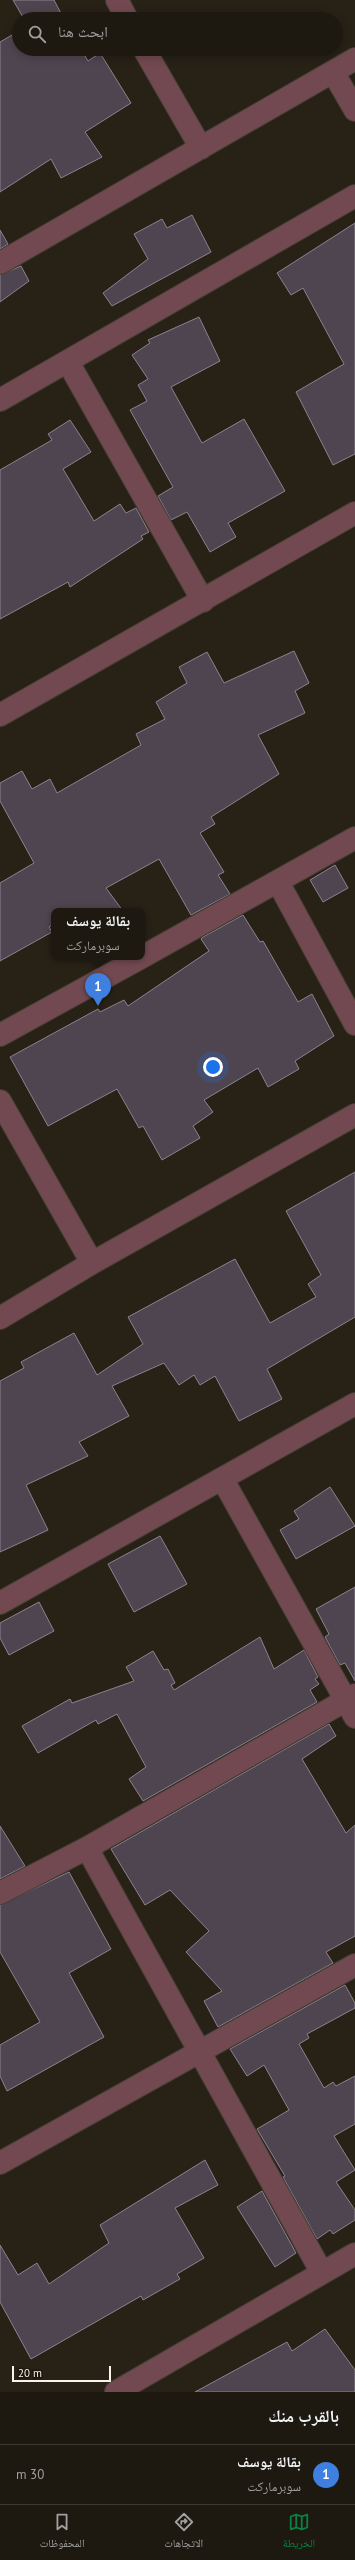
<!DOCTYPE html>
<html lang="ar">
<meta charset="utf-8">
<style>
body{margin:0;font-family:"PT Sans","Noto Naskh Arabic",sans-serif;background:#252219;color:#f1f3f6;direction:rtl}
.scale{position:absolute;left:12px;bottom:10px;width:99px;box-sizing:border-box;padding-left:4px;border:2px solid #f8f3ec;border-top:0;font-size:11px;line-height:14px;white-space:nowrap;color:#f8f3ec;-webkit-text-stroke:3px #1d170d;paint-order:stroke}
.you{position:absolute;left:213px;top:1067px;width:14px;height:14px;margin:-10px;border:3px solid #fff;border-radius:50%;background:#1a73e8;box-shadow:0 0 0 6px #1a73e833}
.badge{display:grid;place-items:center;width:26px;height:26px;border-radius:50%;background:#0b8043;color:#fff;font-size:13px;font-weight:700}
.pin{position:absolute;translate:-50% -33px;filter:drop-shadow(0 1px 2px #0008)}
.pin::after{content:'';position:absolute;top:21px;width:14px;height:12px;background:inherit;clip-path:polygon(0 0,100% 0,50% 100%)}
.popup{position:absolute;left:51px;top:908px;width:94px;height:52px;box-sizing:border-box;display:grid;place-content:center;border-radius:8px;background:#1d1910;filter:drop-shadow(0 1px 3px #0005);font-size:13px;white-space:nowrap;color:#a0a09f}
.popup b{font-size:15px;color:#f1f3f6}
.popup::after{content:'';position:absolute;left:50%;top:100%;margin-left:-8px;border:8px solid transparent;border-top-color:#1d1910}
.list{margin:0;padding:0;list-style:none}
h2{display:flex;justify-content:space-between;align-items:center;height:52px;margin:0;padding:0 16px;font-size:17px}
h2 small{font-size:13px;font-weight:400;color:#a0a09f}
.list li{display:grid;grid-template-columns:26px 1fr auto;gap:12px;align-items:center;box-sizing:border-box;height:60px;padding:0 16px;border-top:1px solid #3b3830}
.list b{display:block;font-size:15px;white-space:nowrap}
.list p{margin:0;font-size:13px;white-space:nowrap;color:#a0a09f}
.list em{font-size:13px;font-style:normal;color:#a0a09f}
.icon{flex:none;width:22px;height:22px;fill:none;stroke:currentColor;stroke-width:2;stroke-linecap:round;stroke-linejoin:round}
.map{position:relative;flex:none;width:355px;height:2392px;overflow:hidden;direction:ltr}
.search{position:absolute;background:#1d1910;box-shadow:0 2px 10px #0003;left:12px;right:12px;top:12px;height:44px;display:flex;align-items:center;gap:10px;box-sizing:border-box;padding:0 14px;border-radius:22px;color:#a0a09f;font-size:15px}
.sheet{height:112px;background:#1d1910}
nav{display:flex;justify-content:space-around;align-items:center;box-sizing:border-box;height:56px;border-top:1px solid #3b3830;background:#1d1910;font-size:11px;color:#a0a09f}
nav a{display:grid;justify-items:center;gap:2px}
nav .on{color:#0b8043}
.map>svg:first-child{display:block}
.building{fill:#4f4550;stroke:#8d828f}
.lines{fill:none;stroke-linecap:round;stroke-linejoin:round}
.minor-casing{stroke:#443e34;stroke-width:24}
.tertiary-casing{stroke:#443e34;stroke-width:24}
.minor{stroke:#724950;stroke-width:22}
.tertiary{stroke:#724950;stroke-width:22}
</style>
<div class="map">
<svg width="355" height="2392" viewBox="0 0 355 2392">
<rect width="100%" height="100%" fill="#272116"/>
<!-- building -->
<path class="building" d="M13,0H54L64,19H24Z
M19,31V49H81L88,61L100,53L131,103L85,132L102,157L61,178L51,159L0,192V42Z
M192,215L211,252L112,306L103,293L148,259L134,234L162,219L167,228Z
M355,223V454L333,465L296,392L344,364L303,288L291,295L277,273Z
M0,230L8,244L0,249Z
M21,266L29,281L0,302V275Z
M199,317L220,361L171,387L202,443L244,419L285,491L228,523L236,537L210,552L187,512L171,520L158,496L173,487L130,410L147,401L138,385L148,379L132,355L150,343L148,340Z
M70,420L91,452L63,469L94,521L120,504L126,513L136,508L149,532L141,536L143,539L70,587L68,582L0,619V470L52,440L48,434Z
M294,651L309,683L295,691L305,713L258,735L279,774L211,817L215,824L200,833L224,872L218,875L230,894L191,915L159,859L106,888L123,911H54V924L49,927L52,932L0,961V883L34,863L0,801V783L22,771L32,789L50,779L57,793L141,745L136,734L165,719L156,702L187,683L179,667L207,652L224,683Z
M335,865L348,888L323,902L310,880Z
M243,915L260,942L263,941L298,1002L312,994L334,1036L295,1061L299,1069L268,1087L258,1068L204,1100L213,1112L193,1126L200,1138L162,1160L143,1126L139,1128L117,1089L48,1126L10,1057L98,1009L100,1012L124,1000L128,1006L209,951L201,939L203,937Z
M355,1172V1317L267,1369L282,1399L239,1421L215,1376L200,1385L194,1375L179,1385L164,1363L112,1386L129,1416L79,1442L88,1456L26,1485L48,1530L0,1552V1381L24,1368L21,1362L74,1333L97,1375L143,1344L128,1317L235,1259L270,1323L316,1297L308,1284L321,1275L286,1211Z
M330,1487L355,1526L296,1559L280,1530L299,1519L294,1511Z
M160,1536L187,1584L134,1612L108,1564Z
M355,1587V1681L345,1663L340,1665L325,1637L329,1634L316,1609Z
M39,1602L54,1631L9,1655L0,1638V1623Z
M260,1637L274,1669L304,1650L318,1677L315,1679L319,1684L310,1690L317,1702L143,1801L129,1779L146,1767L117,1714L98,1724L96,1720L38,1753L22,1726L70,1699L72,1703L134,1681L126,1667L153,1651L164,1670L168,1669L175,1683L171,1685L174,1690Z
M329,1724L336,1736L302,1759L346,1833L355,1825V1936L326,1952L333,1963L218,2027L204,2001L222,1991L186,1952L209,1931L170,1890L145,1905L111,1849Z
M0,1826L25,1866L0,1879Z
M69,1872L111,1949L69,1973L104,2037L7,2091L0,2076V2045L40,2022L0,1952V1905Z
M345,1985L355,2003V2008L307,2034L309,2038L299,2044L324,2088L333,2082L336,2086L355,2076V2124L334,2136L355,2170L336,2182L355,2210V2220L333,2234L330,2230L317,2239L283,2177L285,2176L257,2129L289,2110L264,2065L247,2076L230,2049Z
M205,2160L218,2185L175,2208L204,2258L177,2274L180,2279L143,2300L141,2296L31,2359L0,2302V2245L18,2275L37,2263L49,2284L109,2243L100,2225Z
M262,2191L296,2253L275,2267L237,2207Z
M325,2329L355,2370V2392H195L287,2342L292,2351Z"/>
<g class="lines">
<!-- minor casing -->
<g class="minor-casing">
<path id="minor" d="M117,0L127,19
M144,49L201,148
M333,72L355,110
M0,263L355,59
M68,362L203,601
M0,400L355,196
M278,882L355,1024
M142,957L355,838
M0,1035L142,957
M0,1101L92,1263
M0,1318L92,1263L355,1115
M223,1480L355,1717
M0,1603L355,1404
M87,1848L322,2273
M0,1893L87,1848L355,1695
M0,2163L355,1965
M116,2392L355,2254"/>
</g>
<!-- tertiary casing -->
<g class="tertiary-casing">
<path id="tertiary" d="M0,715L355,513"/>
</g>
<!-- minor -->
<use href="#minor" class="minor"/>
<!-- tertiary -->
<use href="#tertiary" class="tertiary"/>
</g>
</svg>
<div class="scale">20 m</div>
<div class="you"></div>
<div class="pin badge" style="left:98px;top:1006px;background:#3f7fe0">1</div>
<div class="popup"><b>بقالة يوسف</b>سوبرماركت</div>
<div class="search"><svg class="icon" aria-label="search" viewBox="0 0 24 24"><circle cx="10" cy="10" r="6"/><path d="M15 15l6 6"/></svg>ابحث هنا</div>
</div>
<section class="sheet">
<h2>بالقرب منك<small></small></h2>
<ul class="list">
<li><span class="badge" style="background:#3f7fe0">1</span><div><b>بقالة يوسف</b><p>سوبرماركت</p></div><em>30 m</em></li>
</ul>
</section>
<nav>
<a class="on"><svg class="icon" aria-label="map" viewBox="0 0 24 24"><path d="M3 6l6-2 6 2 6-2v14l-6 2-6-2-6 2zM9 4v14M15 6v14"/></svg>الخريطة</a>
<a><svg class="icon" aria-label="directions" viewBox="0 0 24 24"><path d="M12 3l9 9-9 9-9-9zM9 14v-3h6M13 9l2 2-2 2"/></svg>الاتجاهات</a>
<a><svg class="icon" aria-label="saved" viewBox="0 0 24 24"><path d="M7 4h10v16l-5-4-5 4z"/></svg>المحفوظات</a>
</nav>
